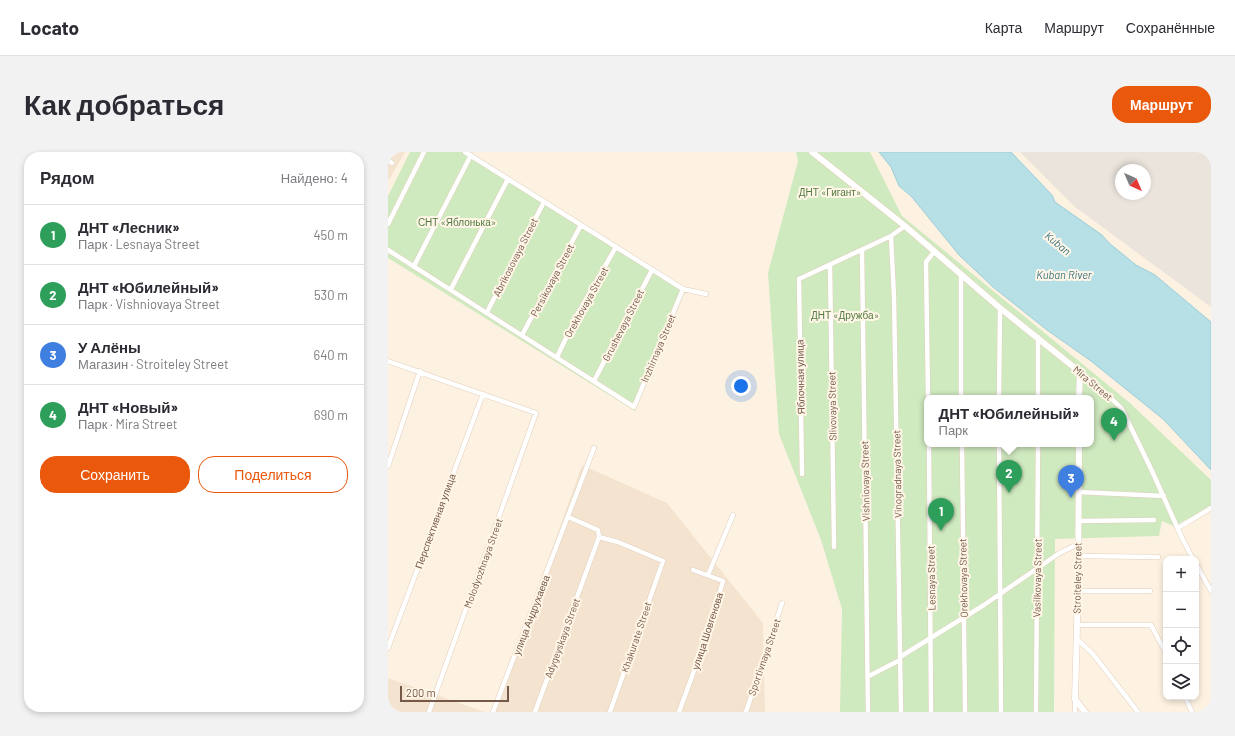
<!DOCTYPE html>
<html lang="ru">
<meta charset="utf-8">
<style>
body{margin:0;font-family:Barlow,sans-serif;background:#f2f2f3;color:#2b2b33}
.controls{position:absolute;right:12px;bottom:12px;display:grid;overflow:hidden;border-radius:8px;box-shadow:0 2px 6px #0003}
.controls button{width:36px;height:36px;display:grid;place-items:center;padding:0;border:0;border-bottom:1px solid #e1e1e2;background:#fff;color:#2b2b33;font:20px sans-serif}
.compass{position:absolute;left:727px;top:12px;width:36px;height:36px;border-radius:50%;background:#fff;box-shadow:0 2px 6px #0003;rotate:136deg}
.scale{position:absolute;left:12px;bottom:10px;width:109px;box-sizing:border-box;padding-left:4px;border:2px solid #745848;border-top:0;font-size:11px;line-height:14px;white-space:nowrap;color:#745848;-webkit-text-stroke:3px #fff6e8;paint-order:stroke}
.you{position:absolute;left:353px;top:234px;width:14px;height:14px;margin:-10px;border:3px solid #fff;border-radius:50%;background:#1a73e8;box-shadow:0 0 0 6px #1a73e833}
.badge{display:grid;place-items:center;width:26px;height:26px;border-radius:50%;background:#ea580c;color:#fff;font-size:13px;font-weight:700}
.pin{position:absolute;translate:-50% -33px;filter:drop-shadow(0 1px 2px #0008)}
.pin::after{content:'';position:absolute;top:21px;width:14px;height:12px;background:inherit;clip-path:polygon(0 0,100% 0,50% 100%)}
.popup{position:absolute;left:536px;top:243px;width:170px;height:52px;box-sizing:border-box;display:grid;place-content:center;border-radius:8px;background:#fff;filter:drop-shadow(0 1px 3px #0005);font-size:13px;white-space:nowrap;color:#7c7c81}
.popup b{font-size:15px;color:#2b2b33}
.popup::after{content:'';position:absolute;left:50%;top:100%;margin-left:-8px;border:8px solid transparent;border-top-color:#fff}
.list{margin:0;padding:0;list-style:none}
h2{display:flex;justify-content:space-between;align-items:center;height:52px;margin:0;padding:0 16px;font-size:17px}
h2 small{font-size:13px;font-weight:400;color:#7c7c81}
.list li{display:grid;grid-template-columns:26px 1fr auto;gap:12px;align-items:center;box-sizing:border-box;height:60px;padding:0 16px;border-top:1px solid #e1e1e2}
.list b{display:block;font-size:15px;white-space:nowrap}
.list p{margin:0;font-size:13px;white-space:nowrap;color:#7c7c81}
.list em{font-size:13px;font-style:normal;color:#7c7c81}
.actions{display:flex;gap:8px;padding:12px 16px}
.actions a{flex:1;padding:9px 0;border:1px solid #ea580c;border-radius:16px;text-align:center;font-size:14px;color:#ea580c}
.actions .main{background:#ea580c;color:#fff}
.icon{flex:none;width:22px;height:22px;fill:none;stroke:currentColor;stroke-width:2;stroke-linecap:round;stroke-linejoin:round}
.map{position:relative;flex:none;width:823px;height:560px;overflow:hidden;border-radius:16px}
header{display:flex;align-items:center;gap:24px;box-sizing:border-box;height:56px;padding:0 20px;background:#fff;border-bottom:1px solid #e1e1e2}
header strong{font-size:19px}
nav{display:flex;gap:22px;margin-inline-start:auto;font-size:14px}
.intro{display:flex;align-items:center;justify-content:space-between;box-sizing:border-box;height:96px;padding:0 24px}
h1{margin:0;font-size:28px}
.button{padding:10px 18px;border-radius:16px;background:#ea580c;color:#fff;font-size:14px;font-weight:700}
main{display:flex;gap:24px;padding:0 24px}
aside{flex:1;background:#fff;border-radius:16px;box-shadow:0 2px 6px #0003}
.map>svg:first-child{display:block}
.residential{fill:#f4e4cf}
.industrial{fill:#ebe4dd;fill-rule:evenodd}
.green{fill:#d0eac0;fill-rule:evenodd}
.water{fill:#b6dfe6;stroke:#9cced8}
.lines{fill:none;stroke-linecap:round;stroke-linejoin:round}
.street-casing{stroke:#e1cebd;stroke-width:5.5}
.secondary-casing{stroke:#e6cfbb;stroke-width:7}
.street{stroke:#fff;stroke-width:4.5}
.secondary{stroke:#fff;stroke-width:6}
.labels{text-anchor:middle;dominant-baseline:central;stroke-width:4;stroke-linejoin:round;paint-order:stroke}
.park-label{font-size:10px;fill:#507a3f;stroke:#fff6e8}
.street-label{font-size:10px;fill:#745848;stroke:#fff6e8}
.water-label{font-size:11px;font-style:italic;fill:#3e7682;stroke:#fff6e8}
</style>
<header>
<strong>Locato</strong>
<nav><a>Карта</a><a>Маршрут</a><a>Сохранённые</a></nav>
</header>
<div class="intro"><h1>Как добраться</h1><a class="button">Маршрут</a></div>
<main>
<aside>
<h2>Рядом<small>Найдено: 4</small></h2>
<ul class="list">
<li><span class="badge" style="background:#2e9e5b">1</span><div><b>ДНТ «Лесник»</b><p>Парк · Lesnaya Street</p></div><em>450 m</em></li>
<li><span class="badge" style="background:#2e9e5b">2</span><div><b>ДНТ «Юбилейный»</b><p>Парк · Vishniovaya Street</p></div><em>530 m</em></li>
<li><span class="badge" style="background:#3f7fe0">3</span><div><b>У Алёны</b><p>Магазин · Stroiteley Street</p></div><em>640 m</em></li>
<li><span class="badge" style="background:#2e9e5b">4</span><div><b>ДНТ «Новый»</b><p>Парк · Mira Street</p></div><em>690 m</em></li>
</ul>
<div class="actions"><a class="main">Сохранить</a><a>Поделиться</a></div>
</aside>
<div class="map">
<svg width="823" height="560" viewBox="0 0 823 560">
<rect width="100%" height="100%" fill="#fdf2e1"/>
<!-- residential -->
<path class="residential" d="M0,0H17L1,28L0,27Z
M194,313L279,351L375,471L377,560H106Z
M0,526L97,560H0Z"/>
<!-- industrial -->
<path class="industrial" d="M632,0H823V155L687,55ZM733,18H757V42H733Z"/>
<!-- green -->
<path class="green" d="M22,0H82L298,137L247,259L0,106V44Z
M408,0H482L514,64L742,251L823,328V354L792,371L790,376L774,369L771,384L667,387L666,560H452L454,457L433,388L391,282L380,121L410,9ZM539,246H703V292H539Z"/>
<!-- water -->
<path class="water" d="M491,0H623L664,43L667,50L714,83L721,91L748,113L767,123L823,170V318L775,267L703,209L659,178L605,135L571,103L523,44L511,34L503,15Z"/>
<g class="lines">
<!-- street casing -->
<g class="street-casing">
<path id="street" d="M77,0L295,137L318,142
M0,8L4,11
M0,72L36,0
M503,84L506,145L513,560
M0,98L246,255L295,137
M474,98L480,560
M442,113L446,395
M26,114L83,3
M573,122V246
M63,137L120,27
M99,160L156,50
M134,183L193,73
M650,185V246
M169,205L190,161L228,95
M0,209L148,261L41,560
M692,220L726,249L734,257L764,319L794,386L805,407
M206,229L264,118
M540,246L538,110L546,100
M611,246L612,156
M541,292L543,560
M574,292L577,560
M611,292L613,560
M0,314L32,219
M414,322L411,127L503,84L517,74
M690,340L776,344
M180,365L210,378L211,385
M690,369L766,368
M790,376L823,356
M690,404L770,405
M808,412L823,439
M320,423L345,363
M690,439H762
M688,473H763L778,501
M688,486L705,502L750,560
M0,496L95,242
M512,505L596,453L670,402L690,392
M481,524L512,508
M797,545L804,560
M105,560L206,296
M147,560L211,385L230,390L275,409L222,560
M291,560L320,481L335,429L305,418
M358,560L394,451
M648,560L650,292
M687,560V547"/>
</g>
<!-- secondary casing -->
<g class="secondary-casing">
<path id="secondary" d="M424,0L517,74L612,156L692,220L691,246
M691,292L690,439L687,547L697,560"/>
</g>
<!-- street -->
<use href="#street" class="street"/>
<!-- secondary -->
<use href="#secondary" class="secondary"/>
</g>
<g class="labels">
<!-- park labels -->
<g class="park-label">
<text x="442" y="40">ДНТ «Гигант»</text>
<text x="69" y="70">СНТ «Яблонька»</text>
<text x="457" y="163">ДНТ «Дружба»</text>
</g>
<!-- street labels -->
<g class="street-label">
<text transform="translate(127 105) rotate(-63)">Abrikosovaya Street</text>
<text transform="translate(164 128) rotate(-62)">Persikovaya Street</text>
<text transform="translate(198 150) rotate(-61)">Orekhovaya Street</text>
<text transform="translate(235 173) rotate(-63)">Grushevaya Street</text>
<text transform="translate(270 196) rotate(-67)">Inzhirnaya Street</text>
<text transform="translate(412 225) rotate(-91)">Яблочная улица</text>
<text transform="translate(705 231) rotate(40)">Mira Street</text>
<text transform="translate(444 254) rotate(-91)">Slivovaya Street</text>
<text transform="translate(509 322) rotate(-91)">Vinogradnaya Street</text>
<text transform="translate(477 329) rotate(-91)">Vishniovaya Street</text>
<text transform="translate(47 369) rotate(-70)">Перспективная улица</text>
<text transform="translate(95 411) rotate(-70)">Molodyozhnaya Street</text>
<text transform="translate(543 426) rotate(-91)">Lesnaya Street</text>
<text transform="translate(575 426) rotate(-91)">Orekhovaya Street</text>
<text transform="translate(649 426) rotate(-89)">Vasilkovaya Street</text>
<text transform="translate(689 426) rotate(-89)">Stroiteley Street</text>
<text transform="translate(143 463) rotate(-69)">улица Андрухаева</text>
<text transform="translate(319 479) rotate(-72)">улица Шовгенова</text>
<text transform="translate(248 485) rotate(-71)">Khakurate Street</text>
<text transform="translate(174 486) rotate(-70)">Adygeyskaya Street</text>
<text transform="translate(376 505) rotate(-71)">Sportivnaya Street</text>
</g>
<!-- water labels -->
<g class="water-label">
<text transform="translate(670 91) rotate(39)">Kuban</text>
<text x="676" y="122">Kuban River</text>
</g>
</g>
</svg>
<div class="controls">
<button>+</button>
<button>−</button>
<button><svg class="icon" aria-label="locate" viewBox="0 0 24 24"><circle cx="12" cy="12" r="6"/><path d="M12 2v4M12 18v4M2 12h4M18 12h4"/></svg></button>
<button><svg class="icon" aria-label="layers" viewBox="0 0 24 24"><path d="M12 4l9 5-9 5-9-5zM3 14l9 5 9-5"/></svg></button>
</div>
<svg class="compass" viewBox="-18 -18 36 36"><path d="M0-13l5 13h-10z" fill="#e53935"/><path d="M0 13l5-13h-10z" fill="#7c7c81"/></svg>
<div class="scale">200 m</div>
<div class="you"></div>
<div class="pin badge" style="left:553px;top:379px;background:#2e9e5b">1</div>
<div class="pin badge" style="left:621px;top:341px;background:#2e9e5b">2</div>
<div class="popup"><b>ДНТ «Юбилейный»</b>Парк</div>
<div class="pin badge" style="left:683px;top:346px;background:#3f7fe0">3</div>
<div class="pin badge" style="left:726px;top:289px;background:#2e9e5b">4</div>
</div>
</main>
